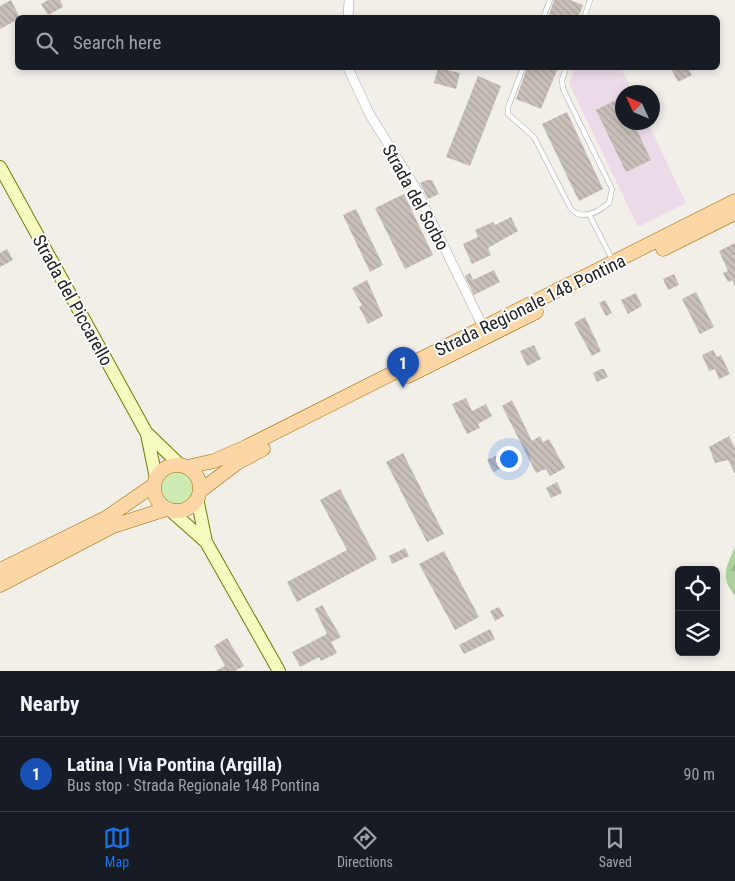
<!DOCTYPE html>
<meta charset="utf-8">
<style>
body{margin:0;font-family:"Roboto Condensed",sans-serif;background:#20242c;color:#f1f3f6}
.controls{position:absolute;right:15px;bottom:15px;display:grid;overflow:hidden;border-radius:8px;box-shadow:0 2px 8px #0003}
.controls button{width:45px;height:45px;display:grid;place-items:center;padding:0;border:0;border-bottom:1px solid #363941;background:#171b24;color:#f1f3f6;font:25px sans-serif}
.compass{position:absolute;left:615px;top:85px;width:45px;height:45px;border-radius:50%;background:#171b24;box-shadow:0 2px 8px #0003;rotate:314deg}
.you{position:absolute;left:508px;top:458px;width:18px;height:18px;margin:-12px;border:4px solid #fff;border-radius:50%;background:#1a73e8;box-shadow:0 0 0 8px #1a73e833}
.badge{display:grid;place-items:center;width:32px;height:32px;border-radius:50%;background:#1a73e8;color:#fff;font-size:16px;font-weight:700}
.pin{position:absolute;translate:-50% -41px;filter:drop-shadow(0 1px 2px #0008)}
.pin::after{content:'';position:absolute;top:26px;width:18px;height:15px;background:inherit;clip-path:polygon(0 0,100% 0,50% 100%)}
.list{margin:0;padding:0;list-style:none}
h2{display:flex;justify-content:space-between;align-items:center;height:65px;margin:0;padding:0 20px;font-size:21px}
h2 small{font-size:16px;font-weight:400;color:#9ea1a6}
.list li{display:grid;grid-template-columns:32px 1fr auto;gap:15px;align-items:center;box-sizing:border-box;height:75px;padding:0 20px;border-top:1px solid #363941}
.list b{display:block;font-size:19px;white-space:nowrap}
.list p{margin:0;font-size:16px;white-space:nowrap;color:#9ea1a6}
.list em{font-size:16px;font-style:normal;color:#9ea1a6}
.icon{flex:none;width:28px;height:28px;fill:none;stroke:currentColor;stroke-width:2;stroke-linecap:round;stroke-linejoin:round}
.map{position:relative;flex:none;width:735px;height:671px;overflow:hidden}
.search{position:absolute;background:#171b24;box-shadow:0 2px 8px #0003;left:15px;right:15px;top:15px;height:55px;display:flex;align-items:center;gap:12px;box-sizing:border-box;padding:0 18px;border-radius:8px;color:#9ea1a6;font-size:19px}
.sheet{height:140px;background:#171b24}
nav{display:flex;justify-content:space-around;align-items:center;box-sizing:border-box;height:70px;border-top:1px solid #363941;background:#171b24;font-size:14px;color:#9ea1a6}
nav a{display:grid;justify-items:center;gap:2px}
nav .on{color:#1a73e8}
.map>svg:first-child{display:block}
.industrial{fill:#ebdbe8}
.grass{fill:#cdebb0}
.forest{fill:url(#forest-firs)}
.building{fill:url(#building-back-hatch)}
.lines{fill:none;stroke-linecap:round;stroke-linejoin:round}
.lane-casing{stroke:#a9a9a9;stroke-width:5.5}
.street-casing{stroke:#a9a9a9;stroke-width:10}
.secondary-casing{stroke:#707d05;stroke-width:14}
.primary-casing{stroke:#a06b00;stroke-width:15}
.lane{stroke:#fff;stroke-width:4.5}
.street{stroke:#fff;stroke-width:9}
.secondary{stroke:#f7fabf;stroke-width:12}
.primary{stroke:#fcd6a4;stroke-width:14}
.labels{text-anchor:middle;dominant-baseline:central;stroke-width:4;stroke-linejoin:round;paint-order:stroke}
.street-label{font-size:18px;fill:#222;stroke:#fff}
</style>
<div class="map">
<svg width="735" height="671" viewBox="0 0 735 671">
<defs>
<pattern id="forest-firs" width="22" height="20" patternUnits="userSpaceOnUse" patternTransform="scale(1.25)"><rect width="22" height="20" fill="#add19e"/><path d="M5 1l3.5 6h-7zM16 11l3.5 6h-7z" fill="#95b388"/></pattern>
<pattern id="building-back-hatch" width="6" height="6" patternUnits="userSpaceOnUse" patternTransform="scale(1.25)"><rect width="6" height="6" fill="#c7bfb8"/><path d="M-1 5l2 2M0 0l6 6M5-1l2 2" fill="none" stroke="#aba49e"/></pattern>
</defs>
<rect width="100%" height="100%" fill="#f2efe9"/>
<!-- industrial -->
<path class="industrial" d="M575,68H621L633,92H622V122L648,123L686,203L638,227L569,83Z"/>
<!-- grass -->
<path class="grass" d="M158 488a19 19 0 1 1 38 0a19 19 0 1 1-38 0Z"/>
<!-- forest -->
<path class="forest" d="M735,547V595C719,578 727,565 735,547Z"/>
<!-- building -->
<path class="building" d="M11,0L20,18L0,29V6Z
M48,0H60L63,7L48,15L41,4Z
M554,0H570L583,5L578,18H548Z
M438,68L460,73L456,89L434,83Z
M527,68H558L541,109L516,99Z
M671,68H688L692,75L678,82Z
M478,76L501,86L470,166L446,157Z
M622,97V122H633L651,160L626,172L596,110Z
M567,112L603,189L579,201L542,124Z
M427,180H432L439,194L428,199L420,183Z
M404,194L433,255L405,269L375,208Z
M356,209L383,265L370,272L343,215Z
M511,217L518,231L488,248L491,255L472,264L463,244L478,237L475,230L493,222L495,225Z
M735,243V286L732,280L728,282L723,273L728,271L719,251Z
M7,249L13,260L0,267V253Z
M494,270L500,282L474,295L465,276L470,273L473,280Z
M674,274L679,285L668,290L663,279Z
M367,280L383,316L368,324L359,307L362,305L352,288Z
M696,292L714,327L700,334L682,299Z
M636,293L642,306L628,314L621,300Z
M605,300L612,313L606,316L599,303Z
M585,317L601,351L592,356L574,323Z
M534,345L541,359L527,366L520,351Z
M713,350L717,357L721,355L730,374L719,379L715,369L709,371L702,355Z
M601,369H604L608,377L597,382L593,373Z
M466,398L472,411L486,404L492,416L478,424L480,428L467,434L452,404Z
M512,400L532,441L540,436L543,442L549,439L565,468L550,476L546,469L536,473L502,406Z
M729,436L735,448V474L728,460L715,463L709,447Z
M403,453L444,534L427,542L386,462Z
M499,454L505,466L494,472L487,460Z
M557,482L562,493L551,498L546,488Z
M340,489L377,559L297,602L287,582L347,550L320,500Z
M405,548L409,556L392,564L389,556Z
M444,551L479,617L455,630L419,564Z
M322,605L341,637L331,642L337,653L321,661L319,657L300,667L292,652L327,634L315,609Z
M499,607L504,616L495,621L490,611Z
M490,629L495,639L464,654L459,645Z
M227,638L244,666L235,671H215L225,666L214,646Z"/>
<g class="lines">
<!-- lane casing -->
<g class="lane-casing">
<path id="lane" d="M543,18L550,0
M584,18L590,0
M523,68L508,107V114L534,137L571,209C582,221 598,212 609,203L612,189L563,89L562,80L566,68
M589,214L612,259"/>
</g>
<!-- street casing -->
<g class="street-casing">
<path id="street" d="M348,18L349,0
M348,68L370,115L415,187L483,327"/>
</g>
<!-- secondary casing -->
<g class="secondary-casing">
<path id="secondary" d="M0,167L146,432L180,465
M147,434L156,478
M197,498L206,542
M170,510L206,542L279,671"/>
</g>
<!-- primary casing -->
<g class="primary-casing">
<path id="primary" d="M663,249L735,213
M408,376L536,312
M154 488a23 23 0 1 1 46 0a23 23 0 1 1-46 0Z
M187,467L214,461L246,447L735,201
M200,491L237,463L263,449
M0,570L106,518L154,485
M0,585L113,526L166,509"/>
</g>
<!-- lane -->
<use href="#lane" class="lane"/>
<!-- street -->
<use href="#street" class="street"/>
<!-- secondary -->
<use href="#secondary" class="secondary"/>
<!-- primary -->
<use href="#primary" class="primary"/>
</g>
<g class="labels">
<!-- street labels -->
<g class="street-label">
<text transform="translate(416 197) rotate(61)">Strada del Sorbo</text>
<text transform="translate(73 300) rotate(61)">Strada del Piccarello</text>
<text transform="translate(530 305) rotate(-26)">Strada Regionale 148 Pontina</text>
</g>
</g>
</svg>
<div class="controls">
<button><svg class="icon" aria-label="locate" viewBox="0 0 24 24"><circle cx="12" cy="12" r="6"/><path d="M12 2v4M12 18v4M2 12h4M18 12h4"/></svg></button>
<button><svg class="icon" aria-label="layers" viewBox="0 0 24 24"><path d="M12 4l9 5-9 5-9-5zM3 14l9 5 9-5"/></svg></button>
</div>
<svg class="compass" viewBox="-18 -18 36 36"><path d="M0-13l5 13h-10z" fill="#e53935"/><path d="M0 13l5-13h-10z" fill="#9ea1a6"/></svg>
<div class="you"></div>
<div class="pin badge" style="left:403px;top:388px;background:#1a4fb4">1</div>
<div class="search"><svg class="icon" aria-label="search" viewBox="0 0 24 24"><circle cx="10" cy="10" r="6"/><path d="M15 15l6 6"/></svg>Search here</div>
</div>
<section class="sheet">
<h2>Nearby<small></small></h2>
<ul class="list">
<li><span class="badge" style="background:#1a4fb4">1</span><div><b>Latina | Via Pontina (Argilla)</b><p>Bus stop · Strada Regionale 148 Pontina</p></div><em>90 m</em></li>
</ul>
</section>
<nav>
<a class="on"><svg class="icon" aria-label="map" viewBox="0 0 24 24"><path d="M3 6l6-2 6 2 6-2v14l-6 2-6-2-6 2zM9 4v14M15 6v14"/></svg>Map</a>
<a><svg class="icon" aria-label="directions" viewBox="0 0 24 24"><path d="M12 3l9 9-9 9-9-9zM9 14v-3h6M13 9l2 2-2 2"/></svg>Directions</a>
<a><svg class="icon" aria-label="saved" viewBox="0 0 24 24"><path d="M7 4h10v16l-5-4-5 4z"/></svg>Saved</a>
</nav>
